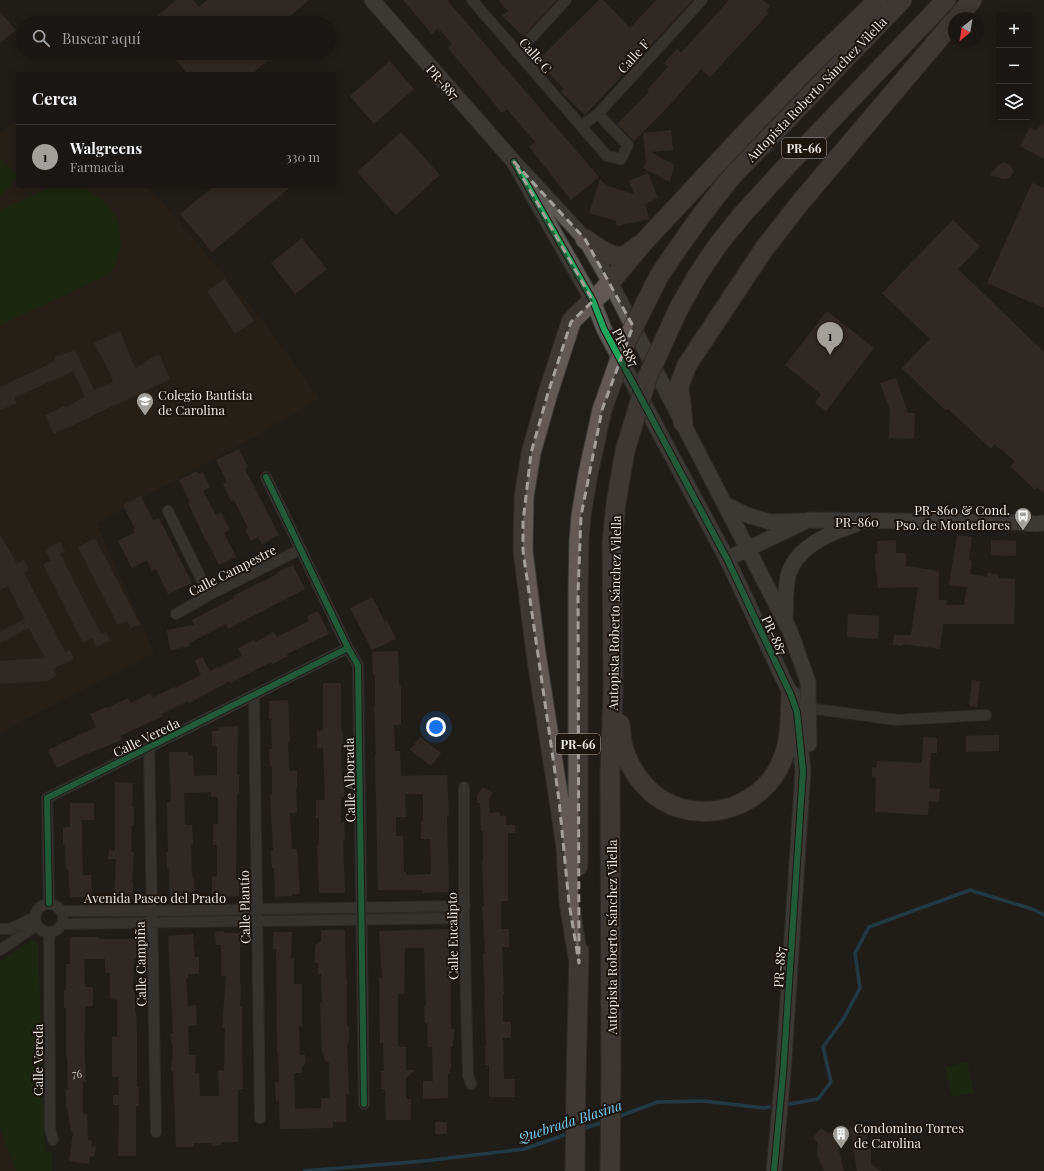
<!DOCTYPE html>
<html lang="es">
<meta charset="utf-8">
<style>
body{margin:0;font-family:"Playfair Display",serif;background:#221f1d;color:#f1f3f6}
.controls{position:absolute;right:12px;top:12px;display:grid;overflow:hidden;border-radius:4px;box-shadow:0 2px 10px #0003}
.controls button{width:36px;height:36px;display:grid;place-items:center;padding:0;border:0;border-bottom:1px solid #373534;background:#191614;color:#f1f3f6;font:20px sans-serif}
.compass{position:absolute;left:948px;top:12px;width:36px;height:36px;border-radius:50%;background:#191614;box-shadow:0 2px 10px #0003;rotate:210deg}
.you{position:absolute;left:436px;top:727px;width:14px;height:14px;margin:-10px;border:3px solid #fff;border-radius:50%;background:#1a73e8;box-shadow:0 0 0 6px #1a73e833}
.badge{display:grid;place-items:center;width:26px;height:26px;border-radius:50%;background:#a39f9b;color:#111;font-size:13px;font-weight:700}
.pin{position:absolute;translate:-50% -33px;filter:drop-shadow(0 1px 2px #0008)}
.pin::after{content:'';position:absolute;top:21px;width:14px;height:12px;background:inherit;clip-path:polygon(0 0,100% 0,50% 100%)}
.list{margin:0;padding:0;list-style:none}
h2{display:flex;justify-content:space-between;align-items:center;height:52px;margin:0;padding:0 16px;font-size:17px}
h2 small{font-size:13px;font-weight:400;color:#9f9fa0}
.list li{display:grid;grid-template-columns:26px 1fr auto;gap:12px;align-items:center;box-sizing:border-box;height:64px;padding:0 16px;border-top:1px solid #373534}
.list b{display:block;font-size:15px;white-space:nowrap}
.list p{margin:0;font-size:13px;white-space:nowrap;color:#9f9fa0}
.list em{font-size:13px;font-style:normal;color:#9f9fa0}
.icon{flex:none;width:22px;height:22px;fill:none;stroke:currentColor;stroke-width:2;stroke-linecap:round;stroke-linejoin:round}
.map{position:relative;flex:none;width:1044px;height:1171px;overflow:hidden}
.search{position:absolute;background:#191614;box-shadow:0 2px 10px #0003;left:16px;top:16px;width:320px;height:44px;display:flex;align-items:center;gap:10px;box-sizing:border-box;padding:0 14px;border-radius:22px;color:#9f9fa0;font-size:15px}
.panel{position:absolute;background:#191614;box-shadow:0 2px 10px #0003;left:16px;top:72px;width:320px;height:116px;border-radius:4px}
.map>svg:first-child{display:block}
.built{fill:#2b2317}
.green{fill:#193105}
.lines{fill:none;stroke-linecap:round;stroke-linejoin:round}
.stream{stroke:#225c75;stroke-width:3.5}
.building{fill:#413730;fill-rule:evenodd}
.street-casing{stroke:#3a3835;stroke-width:12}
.secondary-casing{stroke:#3a3835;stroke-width:17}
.highway-casing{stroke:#3a3835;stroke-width:21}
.street{stroke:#514e4b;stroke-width:10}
.secondary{stroke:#5d5955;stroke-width:15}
.highway{stroke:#625954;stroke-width:19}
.highway-bridge-casing{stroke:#3a3835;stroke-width:21;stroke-linecap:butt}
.highway-bridge{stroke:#625954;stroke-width:19}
.cycleway-casing{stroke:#1b150e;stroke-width:8}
.cycleway{stroke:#20a55d;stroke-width:6}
.marked{fill:none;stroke:#a39f9b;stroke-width:3;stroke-dasharray:8 5;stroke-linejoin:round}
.labels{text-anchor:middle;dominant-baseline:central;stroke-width:4;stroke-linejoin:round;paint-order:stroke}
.number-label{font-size:11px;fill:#bfbab4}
.shield{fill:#1b150e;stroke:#aba7a1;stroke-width:1}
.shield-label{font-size:12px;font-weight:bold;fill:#e9e5e0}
.street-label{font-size:13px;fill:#e9e5e0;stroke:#1b150e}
.poi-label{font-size:13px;fill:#e9e5e0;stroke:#1b150e;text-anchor:start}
.water-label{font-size:14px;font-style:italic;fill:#77cdf7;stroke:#1b150e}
</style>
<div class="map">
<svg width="1044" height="1171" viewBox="0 0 1044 1171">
<rect width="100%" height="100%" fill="#211e1a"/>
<!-- built -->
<path class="built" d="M18,120V186H145L163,203L265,324L319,398L259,434L96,523L154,653L21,721L0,734V134Z
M0,1127L12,1159L16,1171H0Z"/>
<!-- green -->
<path class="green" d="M0,158L18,175V177L0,197Z
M52,186H69L86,189L103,199L118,219L121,245L116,264L110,274L0,325V210Z
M33,940L38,943L45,1151L52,1152V1171H16L0,1127V961Z
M967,1062L974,1093L952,1097L945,1067Z"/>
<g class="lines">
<!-- stream -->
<path class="stream" d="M789,1104L818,1099L831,1082L823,1047L844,1018L860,988L855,953L869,927L970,890L1035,910L1044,915
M617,1117L658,1102L704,1101L764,1108L769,1107
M581,1129L604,1122
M304,1171L424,1161L524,1149L570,1133"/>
</g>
<!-- building -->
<path class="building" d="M176,0H193L199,7L207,0H309L282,23H149Z
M403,0H447L599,177L571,200L529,147L535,142L507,109L502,113L448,48L452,44L438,28L432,34Z
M498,0H557L523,36L502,16L508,11Z
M599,0H603L630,28L656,0H693L585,115L561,92L564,89L537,61Z
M729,0H763L770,6L766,11L769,13L710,77L701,69L667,108L634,141L617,124L649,92L647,90L668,67L664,63L677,49L681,53Z
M0,12L16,30L0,43Z
M170,53H264L269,59L252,74H188Z
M390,61L414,89L374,124L350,96Z
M1044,121V159L1020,146L1030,127L1036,131Z
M671,130L673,150L651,152L674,165L670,182L643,168L646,162L643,133Z
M401,132L440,175L396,215L357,172Z
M1004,162L1011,166L1014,172L1009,178L1004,179L989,175L999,165Z
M648,173L658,198L645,204L649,219L617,226L616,221L589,213L600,179L605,185L634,194L629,181Z
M1032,183L1044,188V308L987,283Z
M214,186H292L212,252L180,214Z
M953,220L980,246L958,269L1044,352V494L1037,487L1035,490L1010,466L1015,462L1001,449V450L995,444L991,449L948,409L946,411L902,368L930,339L882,293Z
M302,238L327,269L295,294L271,263Z
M225,279L254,321L235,334L207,291Z
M827,311L874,348L826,411L815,403L821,394L785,365Z
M120,331L135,368L159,354L170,379L54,434L45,415L64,406L65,408L85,397L73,371L14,398L17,403L0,410V387L56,361L54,357L75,350L94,390L113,382L109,371L94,343Z
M896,378L908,413H915L914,439L889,438L890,410L880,383Z
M239,449L248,467L245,469L279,535L262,544L258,537L251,541L245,529L248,528L234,500L231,501L223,484L227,482L216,460Z
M197,471L198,474L203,472L210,487L203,491L216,515L221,512L230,530L224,533L236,557L219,565L207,541H206L188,503L190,502L179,480Z
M141,496L153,520L159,518L192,583L168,594L156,569L152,571L147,560L132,568L118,541L134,533L133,530L135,529L123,505Z
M0,534L17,564L24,560L29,570L24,572L65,652L70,650L74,658L53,669L57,676L48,681L0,684V661L45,658L29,628L0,643V631L25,619L8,586L0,590Z
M957,535L972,537L969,560L972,561L970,574L987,577L988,573L999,575L998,578L1015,579L1014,624H943L940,649L903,644L902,646L893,645L894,635H911L918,587L878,588L877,575H876L875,553H877V541L896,540V553H906V566L939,571V600H947L946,605H964L967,587L949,585Z
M95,538L140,624L131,628L127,621L118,625L78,547Z
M991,540L1016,541V556L991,555Z
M60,542L65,551L60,554L101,634L106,632L110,640L96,647L92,638L83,643L43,564L51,560L45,550Z
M293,565L305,589L228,629L226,624L189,643L190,646L170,650L167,630L194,625L192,620L234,598L233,596L278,574L277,572Z
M372,597L385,622L387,621L396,639L372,650L350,608Z
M318,611L329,634L287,654L288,656L272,664L271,662L230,683V681L189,703L188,701L162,714L163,716L120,736L122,740L84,755L57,768L48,750L96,727L90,714L106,707L107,708L128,698L131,703L151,693L153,697L175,687V688L201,675L195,661L202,657L210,671L218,667V668L242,656L238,648L254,640L255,642L274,632L277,637L309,621L307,616Z
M848,614L879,616L878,639L847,637Z
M398,651L399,685H401V725H394L395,751H400L401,776L447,775L449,816H447L449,892L422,893V890H378L375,754H376L374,706H375V675H373L372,652ZM405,794H423V821H421V839H430L431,874L406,875V872H404L403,836H396V817H406Z
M972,680L980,681L977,707L969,706Z
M323,683H341V730H342L343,748H341L342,778H344V797H341V822H344L345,840H343L345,893H319L317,845H319V818H316V800H325L323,748H317V731L323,730Z
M288,700L290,742H288L289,771L297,770V789H296L297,813H290L292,849H297L300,894H292V896L275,897L274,868H272L271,850H273L270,795H272V767H270L269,749H272L271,719H269V701Z
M238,726L237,775H239V794H237L236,879H239V896L218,897V894L212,895V877L217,876V845H213V824H218V797H211V792L184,793L185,825H192L193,845H191L192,877L194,876L195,897L170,898L169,869H167L166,852H168L167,802H171L169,752H188V756L193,755L194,776L217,775V746H212V731H219V727Z
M999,735V751L966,752V736Z
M420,737L441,753L431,766L410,750Z
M923,737L937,738V753H931L929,788L940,789L939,802L929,801L928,815L875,812L876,777L872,776V767L876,768L877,761L922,763Z
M115,782L133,783L132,807H134V825H132L131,852H134L132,882H133V899H114L116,859H108L109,850L115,851Z
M483,787L493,793L489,799L490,813L499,812L500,816H506V825H515L516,833H508V901H501V929H509V947H502L504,994H503V1022H511V1038H503L504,1079H515V1097H489V1065H485V1046H486L484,1000H485L483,953H485L482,906H484L482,860H483V831H481L480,803H477V795Z
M70,803H94V820H82V849L83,875H91L92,897H70L68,869H66L65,845H63V827H70Z
M451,929V948H449L450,979H451V1029H454V1040H453V1047H451V1068H450V1073L448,1074V1098L423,1099V1081H433L432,1047H428L427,1023H425L424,1006H426L424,948H405L404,994H398V1047H406V1070H415L406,1078V1099H411V1120H386L385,1089H381V1071H384L383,1043H380L379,978H382L379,931Z
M321,930H345L346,979H347V1027H349V1040L347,1045L349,1094H346V1122H333V1128L280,1129L279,1101H276L275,1082H279L278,1052H277L276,949H273L274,932H292L291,958H294V984H302V1026L299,1027L300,1055H305L306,1062L302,1067L301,1073H294L295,1109L321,1108V1098H330L329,1063L325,1060L322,1052L320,1003H322L321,974H318V963H315V945L321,942Z
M224,931V933H240V984H241L240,1006L242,1007V1044L243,1089H238V1142H221V1145L212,1146V1143H194V1147H176L173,1071H171L173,1050L170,1034L173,1033L168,936L193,934L195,957H199V974H188V978H186L188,1006L196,1005L197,1025L188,1026L189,1055H196L195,1073H199L200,1096H219L218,1071L224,1070L225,1028H222L226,976H221V945H216L215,932Z
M70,937H99V939H136V959H134L133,990H135V1012H136L137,1036V1087H139V1106H136V1156H118L119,1105H113V1095H119L118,1077H112V1037L117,1036V1000L110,999V973H105V959H84L85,987H93V1006H85V1032H84L86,1082H83V1114H87L88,1140L92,1141L91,1146L96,1147L94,1157L90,1156L89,1164L69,1161L73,1132L71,1131L67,1107H66V1089H68L67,1057H66V1008H64V990H66V964H70Z
M435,1122H447V1134H435Z
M861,1123L871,1130L866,1136L871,1152V1164L881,1171H857L850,1128L856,1127Z
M821,1128L828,1133L834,1131L844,1171H824L817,1155L818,1143L813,1138Z"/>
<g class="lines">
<!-- street casing -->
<g class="street-casing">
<path id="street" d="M472,0L607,156L621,159L628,145L598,114
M517,53L566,0
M581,126L598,114L702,0
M266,477L348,648L358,665L364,1104
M168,511L209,595
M176,614L209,595L301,549
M254,695L260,1118
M808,708L897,720L986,715
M149,748L156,1132
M464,787V918L468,1075L471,1084
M49,903L47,798L348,648
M35 918a14 14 0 1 1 28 0a14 14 0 1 1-28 0Z
M62,911H152L465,906
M62,924L464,918
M0,929H10L35,917
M49,932L50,1129L53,1140
M0,950L37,925"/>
</g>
<!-- secondary casing -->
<g class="secondary-casing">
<path id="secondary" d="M372,0L514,162L585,239L610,282L790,631L808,682L809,744
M514,162L593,301L604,329L727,559L791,695L797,712L803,771L783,1074L774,1171
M725,504L747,515L770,522L802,521
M727,559L808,520L1007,522L1037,524L1044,523
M785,619C786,605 785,590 788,576C795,548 829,533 854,525"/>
</g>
<!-- highway casing -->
<g class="highway-casing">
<path id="highway" d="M957,18L972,0
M585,239C595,245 612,261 625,255C629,253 634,249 638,246
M659,276C683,240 707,205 736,172L902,0
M678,310L697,276L717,246L742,215L784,169L946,0
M683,422L679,386L687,365L764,249L799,204L954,21
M620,724C621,730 621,736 622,742C625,757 635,776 646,787C686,830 763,814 783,758C791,738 790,716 791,695
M578,866V593L579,540L581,516L588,474L602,410
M579,963L569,903L566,847L559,800L536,654L523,551L524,497L531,453L548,393L571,322L575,317L602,292L643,243L737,142L804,72L878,0
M575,1171L576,1081L579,951
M610,1171L611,1072L610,773L613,692L612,543L616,503L625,451"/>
</g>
<!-- street -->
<use href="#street" class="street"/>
<!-- secondary -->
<use href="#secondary" class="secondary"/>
<!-- highway -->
<use href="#highway" class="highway"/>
<!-- highway-bridge casing -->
<g class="highway-bridge-casing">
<path id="highway-bridge" d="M602,410L626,342L659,276
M625,451L647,378L678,310"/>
</g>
<!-- highway-bridge -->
<use href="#highway-bridge" class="highway-bridge"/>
<!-- cycleway casing -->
<g class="cycleway-casing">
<path id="cycleway" d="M514,162L593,301L604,329L727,559L791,695L797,712L803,771L783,1074L774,1171
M266,477L348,648L358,665L364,1104
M49,903L47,798L348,648"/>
</g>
<!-- cycleway -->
<use href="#cycleway" class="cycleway"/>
</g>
<!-- marked area -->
<path d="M0 0H1044V1171H0ZM514,162L585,239L633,326L602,410L581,516L578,593L579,963L569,903L559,800L523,551V522L531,453L548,393L571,322L593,301Z" fill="#211e1a" fill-opacity=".55" fill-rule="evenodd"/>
<path class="marked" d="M514,162L585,239L633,326L602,410L581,516L578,593L579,963L569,903L559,800L523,551V522L531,453L548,393L571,322L593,301Z"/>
<!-- icons -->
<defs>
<g id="university-pin" transform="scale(0.9)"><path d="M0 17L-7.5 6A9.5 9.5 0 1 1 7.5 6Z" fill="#a39f9b" stroke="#1b150e"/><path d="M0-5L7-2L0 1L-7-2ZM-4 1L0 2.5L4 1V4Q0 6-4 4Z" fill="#fff"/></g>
<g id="bus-pin" transform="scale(0.9)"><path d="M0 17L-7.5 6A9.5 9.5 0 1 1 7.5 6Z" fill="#a39f9b" stroke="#1b150e"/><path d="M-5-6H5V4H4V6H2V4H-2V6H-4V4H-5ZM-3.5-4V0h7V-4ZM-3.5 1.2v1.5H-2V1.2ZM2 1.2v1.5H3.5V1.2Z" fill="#fff"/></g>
<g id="building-pin" transform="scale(0.9)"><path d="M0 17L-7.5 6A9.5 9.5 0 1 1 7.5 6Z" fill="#a39f9b" stroke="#1b150e"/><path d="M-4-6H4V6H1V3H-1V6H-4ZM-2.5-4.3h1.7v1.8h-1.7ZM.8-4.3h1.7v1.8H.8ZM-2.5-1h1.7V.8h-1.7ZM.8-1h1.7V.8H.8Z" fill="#fff"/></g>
</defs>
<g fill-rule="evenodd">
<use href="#university-pin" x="145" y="401"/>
<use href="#bus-pin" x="1023" y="516"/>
<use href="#building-pin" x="841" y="1134"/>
</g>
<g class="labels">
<!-- number labels -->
<g class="number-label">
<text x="77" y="1073">76</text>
</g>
<!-- shield labels -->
<g class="shield">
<rect x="782" y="138" width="44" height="20" rx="3"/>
<rect x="556" y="734" width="44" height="20" rx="3"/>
</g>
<g class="shield-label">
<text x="804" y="148">PR-66</text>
<text x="578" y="744">PR-66</text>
</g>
<!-- street labels -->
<g class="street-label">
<text transform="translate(536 55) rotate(49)">Calle C</text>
<text transform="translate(633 56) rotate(-48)">Calle F</text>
<text transform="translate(443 82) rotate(49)">PR-887</text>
<text transform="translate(816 89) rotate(-46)">Autopista Roberto Sánchez Vilella</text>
<text transform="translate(626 347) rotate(62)">PR-887</text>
<text x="857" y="521">PR-860</text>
<text transform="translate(232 570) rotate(-27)">Calle Campestre</text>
<text transform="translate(614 613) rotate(-89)">Autopista Roberto Sánchez Vilella</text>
<text transform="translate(775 635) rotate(65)">PR-887</text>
<text transform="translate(146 737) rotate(-26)">Calle Vereda</text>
<text transform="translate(349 780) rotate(-91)">Calle Alborada</text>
<text x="155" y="897">Avenida Paseo del Prado</text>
<text transform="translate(244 907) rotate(-91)">Calle Plantío</text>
<text transform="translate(452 936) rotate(-91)">Calle Eucalipto</text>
<text transform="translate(611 937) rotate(-90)">Autopista Roberto Sánchez Vilella</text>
<text transform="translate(140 964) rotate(-91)">Calle Campiña</text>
<text transform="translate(779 967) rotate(-86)">PR-887</text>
<text transform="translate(37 1060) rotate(-90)">Calle Vereda</text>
</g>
<!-- poi labels -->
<g class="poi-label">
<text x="158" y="394">Colegio Bautista<tspan x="158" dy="15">de Carolina</tspan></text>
<text x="1010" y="509" text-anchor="end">PR-860 &amp; Cond.<tspan x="1010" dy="15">Pso. de Monteflores</tspan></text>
<text x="854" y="1127">Condomino Torres<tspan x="854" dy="15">de Carolina</tspan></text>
</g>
<!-- water labels -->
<g class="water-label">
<text transform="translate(570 1121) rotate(-18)">Quebrada Blasina</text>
</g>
</g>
</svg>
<div class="controls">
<button>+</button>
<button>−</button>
<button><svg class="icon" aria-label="layers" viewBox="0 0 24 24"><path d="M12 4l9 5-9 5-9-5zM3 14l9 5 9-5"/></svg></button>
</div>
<svg class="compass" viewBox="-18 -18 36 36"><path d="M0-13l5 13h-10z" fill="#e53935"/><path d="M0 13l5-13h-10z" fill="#9f9fa0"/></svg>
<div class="you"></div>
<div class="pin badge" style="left:830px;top:355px">1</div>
<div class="search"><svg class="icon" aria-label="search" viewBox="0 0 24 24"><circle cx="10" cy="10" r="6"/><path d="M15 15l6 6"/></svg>Buscar aquí</div>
<section class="panel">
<h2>Cerca<small></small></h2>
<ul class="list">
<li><span class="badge">1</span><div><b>Walgreens</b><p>Farmacia</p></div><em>330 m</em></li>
</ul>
</section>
</div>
